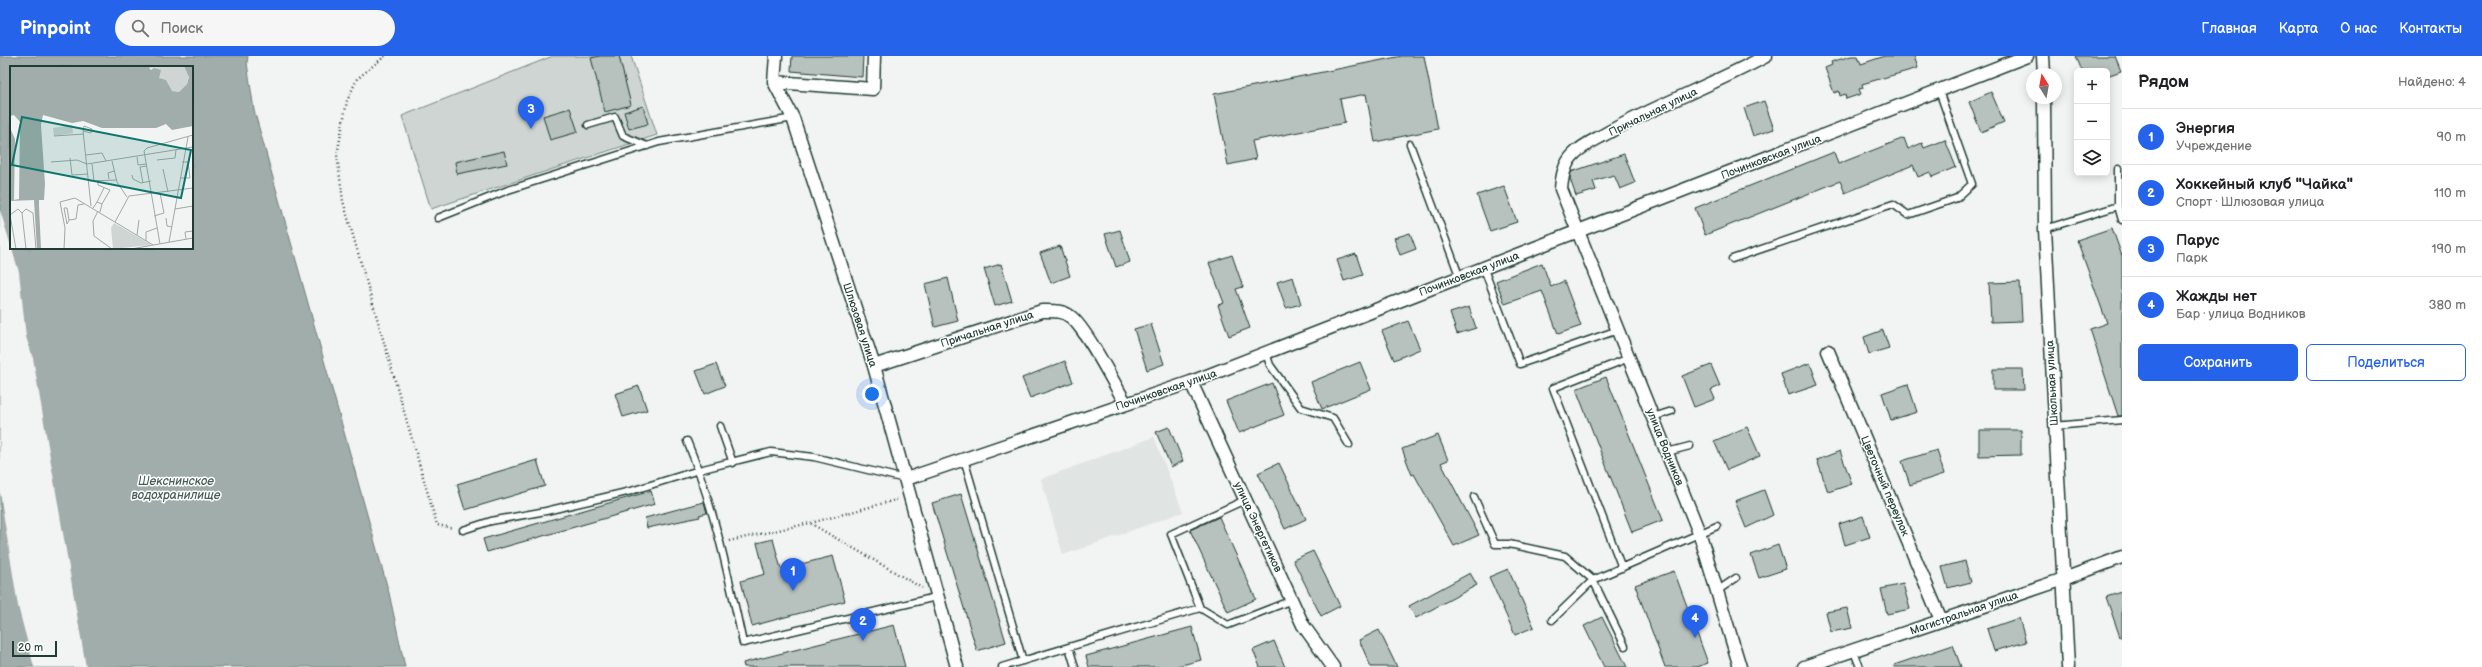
<!DOCTYPE html>
<html lang="ru">
<meta charset="utf-8">
<style>
body{margin:0;font-family:"Balsamiq Sans",sans-serif;background:#f6f6f6;color:#202124}
.controls{position:absolute;right:12px;top:12px;display:grid;overflow:hidden;border-radius:6px;box-shadow:0 2px 10px #0003}
.controls button{width:36px;height:36px;display:grid;place-items:center;padding:0;border:0;border-bottom:1px solid #e0e0e0;background:#fff;color:#202124;font:20px sans-serif}
.compass{position:absolute;left:2026px;top:12px;width:36px;height:36px;border-radius:50%;background:#fff;box-shadow:0 2px 10px #0003;rotate:349deg}
.scale{position:absolute;left:12px;bottom:10px;width:45px;box-sizing:border-box;padding-left:4px;border:2px solid #1f3d34;border-top:0;font-size:11px;line-height:14px;white-space:nowrap;color:#1f3d34;-webkit-text-stroke:3px #fff;paint-order:stroke}
.you{position:absolute;left:872px;top:338px;width:14px;height:14px;margin:-10px;border:3px solid #fff;border-radius:50%;background:#1a73e8;box-shadow:0 0 0 6px #1a73e833}
.badge{display:grid;place-items:center;width:26px;height:26px;border-radius:50%;background:#2563eb;color:#fff;font-size:13px;font-weight:700}
.pin{position:absolute;translate:-50% -33px;filter:drop-shadow(0 1px 2px #0008)}
.pin::after{content:'';position:absolute;top:21px;width:14px;height:12px;background:inherit;clip-path:polygon(0 0,100% 0,50% 100%)}
.list{margin:0;padding:0;list-style:none}
h2{display:flex;justify-content:space-between;align-items:center;height:52px;margin:0;padding:0 16px;font-size:17px}
h2 small{font-size:13px;font-weight:400;color:#757577}
.list li{display:grid;grid-template-columns:26px 1fr auto;gap:12px;align-items:center;box-sizing:border-box;height:56px;padding:0 16px;border-top:1px solid #e0e0e0}
.list b{display:block;font-size:15px;white-space:nowrap}
.list p{margin:0;font-size:13px;white-space:nowrap;color:#757577}
.list em{font-size:13px;font-style:normal;color:#757577}
.actions{display:flex;gap:8px;padding:12px 16px}
.actions a{flex:1;padding:9px 0;border:1px solid #2563eb;border-radius:6px;text-align:center;font-size:14px;color:#2563eb}
.actions .main{background:#2563eb;color:#fff}
.icon{flex:none;width:22px;height:22px;fill:none;stroke:currentColor;stroke-width:2;stroke-linecap:round;stroke-linejoin:round}
.map{position:relative;flex:none;width:2122px;height:611px;overflow:hidden}
header{display:flex;align-items:center;gap:24px;box-sizing:border-box;height:56px;padding:0 20px;background:#2563eb;color:#fff}
header strong{font-size:19px}
nav{display:flex;gap:22px;margin-inline-start:auto;font-size:14px}
.search{width:280px;height:36px;background:#f6f6f6;display:flex;align-items:center;gap:10px;box-sizing:border-box;padding:0 14px;border-radius:22px;color:#757577;font-size:15px}
main{display:flex}
aside{flex:1;background:#fff}
.map>svg:first-child{display:block}
.built{fill:#e0e4e3}
.green{fill:#ced5d3;stroke:#768984}
.water{fill:#a1adaa;stroke:#6d807b;fill-rule:evenodd}
.pier{fill:#f2f3f3}
.building{fill:#b7c1bd;stroke:#1f3d34}
.lines{fill:none;stroke-linecap:round;stroke-linejoin:round}
.service-casing{stroke:#1f3d34;stroke-width:9}
.minor-casing{stroke:#1f3d34;stroke-width:15}
.path{stroke:#1f3d34;stroke-width:2.5;stroke-dasharray:1 3;stroke-linecap:butt}
.service{stroke:#fff;stroke-width:6}
.minor{stroke:#fff;stroke-width:12}
.labels{text-anchor:middle;dominant-baseline:central;stroke-width:3;stroke-linejoin:round;paint-order:stroke}
.street-label{font-size:11px;fill:#1f3d34;stroke:#fff}
.water-label{font-size:12px;font-style:italic;fill:#465f57;stroke:#fff}
.inset-road{fill:none;stroke:#9eaaa7;stroke-width:1}
.view{fill:#0f766e;fill-opacity:0.15;stroke:#0f766e;stroke-width:2}
.inset-edge{fill:none;stroke:#1f3d34;stroke-width:2}
</style>
<header>
<strong>Pinpoint</strong>
<div class="search"><svg class="icon" aria-label="search" viewBox="0 0 24 24"><circle cx="10" cy="10" r="6"/><path d="M15 15l6 6"/></svg>Поиск</div>
<nav><a>Главная</a><a>Карта</a><a>О нас</a><a>Контакты</a></nav>
</header>
<main>
<div class="map">
<svg width="2122" height="611" viewBox="0 0 2122 611">
<rect width="100%" height="100%" fill="#f2f3f3"/>
<filter id="ink" filterUnits="userSpaceOnUse"><feTurbulence type="fractalNoise" baseFrequency=".025" numOctaves="2"/><feDisplacementMap in="SourceGraphic" scale="8" xChannelSelector="R" yChannelSelector="G"/><feConvolveMatrix kernelMatrix="1 2 1 2 8 2 1 2 1" color-interpolation-filters="sRGB"/></filter>
<g filter="url(#ink)">
<!-- built -->
<path class="built" d="M1154,381L1183,456L1063,499L1041,423Z"/>
<!-- green -->
<path class="green" d="M553,0H631L657,79L431,153L402,60Z"/>
<!-- water -->
<path class="water" d="M0,0H248L247,7L254,54L389,537L405,611H0ZM11,11H192V192H11Z"/>
<!-- pier -->
<path class="pier" d="M0,140V154L19,216L26,281L33,302L86,611H34L18,550L0,437Z"/>
<!-- building -->
<path class="building" d="M600,0H619L631,49L605,56L591,2Z
M792,0H863L862,21L791,15Z
M1402,0H1424L1438,73L1375,86L1366,38L1340,43L1345,67L1252,85L1256,103L1228,109L1214,38Z
M1851,0H1858L1861,8L1885,0H1914L1918,12L1862,28L1863,32L1859,33L1861,38L1846,43L1845,38L1840,40L1839,35L1834,37L1825,12L1832,9L1831,6Z
M2076,0H2115L2121,15L2107,20V15H2082Z
M1991,36L2004,66L1981,76L1969,46Z
M1764,45L1774,73L1753,80L1744,52Z
M643,50L648,68L629,73L624,56Z
M570,52L578,76L550,84L543,60Z
M1904,82L1908,93L1922,87L1924,92L1945,84L1956,111L1932,121L1930,116L1918,121L1913,109L1845,137L1840,125L1705,179L1695,152L1834,96L1838,108Z
M504,95L507,108L457,118L455,106Z
M1624,98L1635,127L1620,133L1614,119L1593,125L1596,134L1576,140L1570,123L1571,116Z
M1504,130L1517,166L1490,175L1477,139Z
M2112,172L2122,200V360H2118L2090,273L2107,267L2077,184Z
M1120,174L1130,206L1116,211L1105,178Z
M1410,177L1416,193L1400,199L1394,182Z
M1060,190L1070,220L1051,227L1040,197Z
M1356,198L1363,219L1344,225L1337,204Z
M1232,199L1243,231L1236,233L1250,272L1229,280L1218,249L1224,247L1209,207Z
M1542,207L1551,231L1564,225L1581,270L1558,278L1542,235L1505,248L1496,225Z
M1001,208L1012,245L995,250L984,213Z
M1293,221L1301,248L1286,252L1277,226Z
M948,222L958,265L935,271L925,228Z
M2020,226L2022,265L1991,266L1989,227Z
M1469,251L1476,272L1457,278L1450,257Z
M1408,265L1420,293L1394,304L1382,275Z
M1151,268L1164,308L1147,314L1134,273Z
M1883,274L1889,292L1869,298L1864,281Z
M1065,305L1073,326L1030,342L1022,322Z
M1360,306L1371,333L1322,353L1311,326Z
M1810,307L1818,329L1788,339L1781,318Z
M716,308L725,330L705,338L696,315Z
M1711,309L1720,330L1711,334L1715,343L1694,351L1682,320Z
M1993,313H2023L2024,334H1993Z
M1606,321L1663,464L1632,476L1576,333Z
M1272,327L1284,359L1239,377L1226,345Z
M1908,328L1917,356L1891,364L1882,337Z
M639,330L647,354L623,361L615,338Z
M1169,371L1183,405L1171,411L1156,376Z
M1747,371L1760,400L1727,414L1714,385Z
M1979,374H2021V399L1979,400Z
M1438,379L1448,404L1441,407L1479,479L1454,490L1414,418L1412,419L1402,393Z
M1937,394L1944,418L1910,429L1902,405Z
M1840,395L1852,428L1828,436L1817,404Z
M537,404L545,430L465,454L457,428Z
M1279,407L1306,463L1285,473L1258,417Z
M1764,434L1773,459L1746,472L1735,445Z
M651,435L655,448L487,496L483,483Z
M961,438L1006,586L977,595L932,447Z
M704,446L707,457L699,459L700,461L647,472L645,462Z
M1863,460L1870,481L1845,489L1839,468Z
M1219,461L1256,543L1228,556L1190,474Z
M773,483L781,513L833,500L845,545L752,570L741,525L765,518L757,487Z
M1778,489L1786,513L1759,522L1751,499Z
M1313,495L1340,550L1321,560L1293,504Z
M1965,505L1971,526L1948,532L1942,511Z
M1508,513L1534,571L1515,579L1489,521Z
M1674,515L1708,607L1697,611H1665L1635,529Z
M1470,517L1477,529L1416,562L1409,550Z
M1903,528L1910,553L1887,558L1881,533Z
M2122,536V581H2120L2106,541Z
M1847,552L1852,572L1831,576L1826,556Z
M1602,561L1627,611H1604L1584,570Z
M2019,562L2026,586L1994,595L1987,573Z
M894,569L905,611H744L743,607Z
M1192,571L1201,604L1174,611H1089L1086,600Z
M1379,574L1397,611H1371L1359,584Z
M1274,585L1285,611H1260L1253,594Z
M1953,589L1961,611H1895L1894,609Z"/>
<g class="lines">
<!-- service casing -->
<g class="service-casing">
<path id="service" d="M588,69L615,61L623,80L647,90
M1410,88L1460,222
M2118,150V113
M438,162L508,134L659,86L793,62
M2045,173L2118,150L2122,164
M1732,203L1893,148L1908,159L1957,142L1972,128L1939,35
M1484,213L1520,308L1618,274
M1266,297L1270,309L1301,352L1333,362L1349,389
M1653,361L1672,355
M720,370L733,407
M2054,370L2122,364
M687,385C714,450 728,518 743,587L936,541
M1667,396L1690,390
M964,403L1023,605
M1474,441L1495,488H1509L1565,500L1593,524L1717,470
M463,474L491,465L546,455L631,435L699,414L771,396L814,401L905,423
M1622,512L1553,332L1629,302
M1717,535L1736,522
M1200,552L1171,478L1245,444
M1552,564L1593,524L1625,590
M1069,591L1075,611
M1854,596L1860,611
M1002,611L1200,552L1228,569L1292,544"/>
</g>
<!-- minor casing -->
<g class="minor-casing">
<path id="minor" d="M776,0L774,26L793,62L874,310L957,611
M2043,0L2044,18
M774,26L873,33L874,0
M2044,42L2045,173L2068,611
M1828,295L1941,564
M874,310L1042,255C1052,255 1063,254 1071,261C1087,274 1114,328 1126,348
M1191,326L1303,569L1333,611
M906,423L1191,326L2027,0
M1740,611L1700,479L1561,133C1562,121 1564,108 1573,99C1582,89 1597,83 1609,76C1659,48 1715,28 1766,0
M1804,611L2064,523L2122,501"/>
</g>
<!-- path -->
<path class="path" d="M385,0L357,23L347,45L337,99L343,145L437,469L453,472
M811,467L899,443
M729,485L810,467L922,532"/>
<!-- service -->
<use href="#service" class="service"/>
<!-- minor -->
<use href="#minor" class="minor"/>
</g>
</g>
<g class="labels">
<!-- street labels -->
<g class="street-label">
<text transform="translate(1653 56) rotate(-26)">Причальная улица</text>
<text transform="translate(1771 101) rotate(-21)">Починковская улица</text>
<text transform="translate(1469 218) rotate(-21)">Починковская улица</text>
<text transform="translate(860 269) rotate(72)">Шлюзовая улица</text>
<text transform="translate(987 273) rotate(-18)">Причальная улица</text>
<text transform="translate(2052 327) rotate(-93)">Школьная улица</text>
<text transform="translate(1166 334) rotate(-19)">Починковская улица</text>
<text transform="translate(1665 391) rotate(68)">улица Водников</text>
<text transform="translate(1885 430) rotate(67)">Цветочный переулок</text>
<text transform="translate(1258 471) rotate(65)">улица Энергетиков</text>
<text transform="translate(1964 557) rotate(-19)">Магистральная улица</text>
</g>
<!-- water labels -->
<g class="water-label">
<text x="176" y="425">Шекснинское<tspan x="176" dy="14">водохранилище</tspan></text>
</g>
</g>
<!-- overview -->
<g transform="translate(10 10)">
<rect width="183" height="183" fill="#f2f3f3"/>
<path d="M141,0H174L179,9L177,18L169,26L162,25L158,21V17L149,12L147,3L138,2ZM62,59L63,67L44,70L43,62ZM104,157L140,178V179L103,183L101,162Z" fill="#ced5d3"/>
<path d="M0,0H141L139,2L141,4L144,2L151,4L149,12L156,14L162,25L169,26L177,18L179,11L174,0H183V60L162,64L156,58L146,62H92L73,55L62,57L33,49L31,59L35,118L34,134H29V140L31,183H27L24,134L0,135Z" fill="#a1adaa"/>
<path d="M4,49L10,56L9,133L4,134L5,73L0,62V50Z" fill="#f2f3f3"/>
<path class="inset-road" d="M73,65L81,67L82,63L74,60L73,65L81,140M44,70L74,68M76,89L92,87L96,95M127,91L128,99L136,98M60,92L62,109L78,108M147,94L165,92L166,84M102,95L107,116L117,131M41,96L67,94L77,98L183,81M82,98L84,115M153,103L158,126M122,109L123,113L131,117L141,115M170,112H180L178,96H172M99,113L98,107L104,105M88,114V119L100,124L92,138M79,115L106,114M133,117L130,101L137,100M87,136L94,122M83,142L87,136L92,138L90,146M165,143L183,140M88,145L83,155L84,170L102,183M0,149L6,183M0,149L8,143L12,147M144,150L154,147L150,127M156,152L157,160L162,161M59,154L57,142H54L57,158L59,154L66,153L68,139L74,138M105,156L119,130L183,122M127,169L129,154M176,173L175,166L183,165M136,175V166L147,162M159,176L178,71M150,178L134,85L137,82L183,69M16,183L12,147L16,143L23,147L26,183M54,183L55,162L50,136L65,132L143,179M121,183L183,172"/>
<path class="view" d="M12,51L181,84L171,132L2,99Z"/>
<rect width="183" height="183" class="inset-edge"/>
</g>
</svg>
<div class="controls">
<button>+</button>
<button>−</button>
<button><svg class="icon" aria-label="layers" viewBox="0 0 24 24"><path d="M12 4l9 5-9 5-9-5zM3 14l9 5 9-5"/></svg></button>
</div>
<svg class="compass" viewBox="-18 -18 36 36"><path d="M0-13l5 13h-10z" fill="#e53935"/><path d="M0 13l5-13h-10z" fill="#757577"/></svg>
<div class="scale">20 m</div>
<div class="you"></div>
<div class="pin badge" style="left:793px;top:535px">1</div>
<div class="pin badge" style="left:863px;top:585px">2</div>
<div class="pin badge" style="left:531px;top:73px">3</div>
<div class="pin badge" style="left:1695px;top:582px">4</div>
</div>
<aside>
<h2>Рядом<small>Найдено: 4</small></h2>
<ul class="list">
<li><span class="badge">1</span><div><b>Энергия</b><p>Учреждение</p></div><em>90 m</em></li>
<li><span class="badge">2</span><div><b>Хоккейный клуб &quot;Чайка&quot;</b><p>Спорт · Шлюзовая улица</p></div><em>110 m</em></li>
<li><span class="badge">3</span><div><b>Парус</b><p>Парк</p></div><em>190 m</em></li>
<li><span class="badge">4</span><div><b>Жажды нет</b><p>Бар · улица Водников</p></div><em>380 m</em></li>
</ul>
<div class="actions"><a class="main">Сохранить</a><a>Поделиться</a></div>
</aside>
</main>
